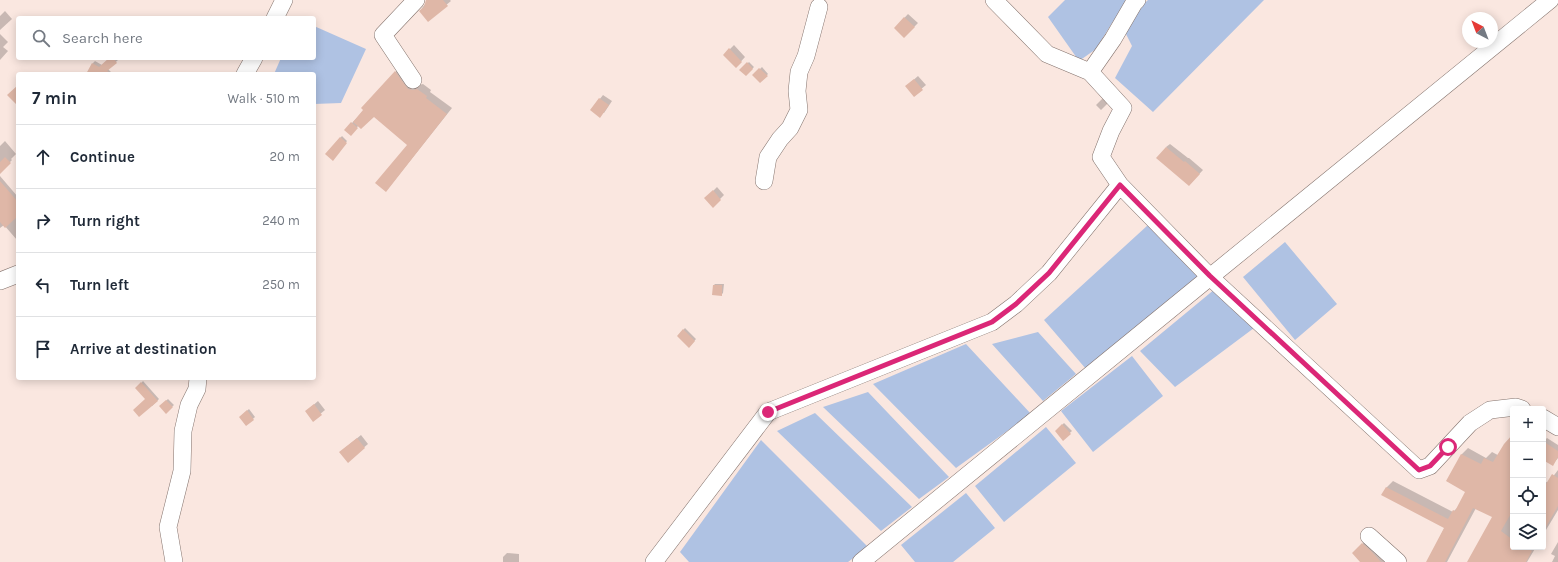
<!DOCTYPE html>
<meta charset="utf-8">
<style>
body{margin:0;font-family:Karla,sans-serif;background:#f6f6f7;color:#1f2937}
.controls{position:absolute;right:12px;bottom:12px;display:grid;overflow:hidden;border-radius:4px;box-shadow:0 2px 10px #0003}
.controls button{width:36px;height:36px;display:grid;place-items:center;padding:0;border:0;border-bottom:1px solid #e0e1e3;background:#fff;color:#1f2937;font:20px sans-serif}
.compass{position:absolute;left:1462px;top:12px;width:36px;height:36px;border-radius:50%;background:#fff;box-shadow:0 2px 10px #0003;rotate:318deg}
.stop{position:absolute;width:12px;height:12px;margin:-9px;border:3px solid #db2777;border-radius:50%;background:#fff}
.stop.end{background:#db2777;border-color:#fff;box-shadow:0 1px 4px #0008}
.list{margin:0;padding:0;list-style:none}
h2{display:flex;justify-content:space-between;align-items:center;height:52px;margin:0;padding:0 16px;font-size:17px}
h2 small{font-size:13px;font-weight:400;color:#747a83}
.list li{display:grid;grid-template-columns:26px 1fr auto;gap:12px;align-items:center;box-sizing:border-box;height:64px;padding:0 16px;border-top:1px solid #e0e1e3}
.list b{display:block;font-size:15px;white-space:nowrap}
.list em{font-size:13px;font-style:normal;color:#747a83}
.icon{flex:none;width:22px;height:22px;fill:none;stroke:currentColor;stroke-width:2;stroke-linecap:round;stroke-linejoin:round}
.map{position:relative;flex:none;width:1558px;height:562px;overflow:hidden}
.search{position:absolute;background:#fff;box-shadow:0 2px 10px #0003;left:16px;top:16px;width:300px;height:44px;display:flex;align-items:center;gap:10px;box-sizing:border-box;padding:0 14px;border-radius:4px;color:#747a83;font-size:15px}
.panel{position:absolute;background:#fff;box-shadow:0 2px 10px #0003;left:16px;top:72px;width:300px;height:308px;border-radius:4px}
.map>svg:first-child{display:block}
.water{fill:#afc2e3}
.shadow{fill:#0003}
.building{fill:#dfb7a7}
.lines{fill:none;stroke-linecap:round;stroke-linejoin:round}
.minor-casing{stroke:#83726c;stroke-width:18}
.minor{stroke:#fff;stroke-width:17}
.route{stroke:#db2777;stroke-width:5}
</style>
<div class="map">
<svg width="1558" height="562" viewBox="0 0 1558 562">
<rect width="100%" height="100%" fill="#fae7e0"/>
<!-- water -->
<path class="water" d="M1065,0H1130L1112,23L1096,49L1079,61L1048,17Z
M1148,0H1264L1153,112L1115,78L1132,46L1124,30L1136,11Z
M314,26L366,49L341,103L314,104V74H274L281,58H314Z
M1148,225L1200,279L1086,369L1044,320Z
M1285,242L1337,304L1295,340L1243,277Z
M1215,289L1254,328L1175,387L1140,351Z
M1038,332L1076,374L1043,401L992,344Z
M966,344L1031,414L956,468L873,384Z
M1132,356L1163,396L1093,452L1061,411Z
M868,392L949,477L919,499L823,407Z
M815,413L912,507L881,531L777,431Z
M1046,427L1076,463L1004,522L975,486Z
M761,440L868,547L848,562H689L680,552Z
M966,493L995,528L953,562H915L901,545Z"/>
<!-- shadow -->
<path class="shadow" d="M428,0H450L451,1L428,20L420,11Z
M5,11L12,19L0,30V16Z
M908,14L918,23L904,37L895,28Z
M0,34L8,42L3,47L8,51L0,60Z
M734,45L745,57L736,67L724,55Z
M110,58H117L118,60L108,69L113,74H94L93,63L95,61L102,65Z
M749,62L754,67L746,75L741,70Z
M401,66L419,85L423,84L431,90L430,92L452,108L386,191L409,144L374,115L358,126L351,135L352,123L364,110L362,108Z
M762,67L768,74L760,82L754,75Z
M918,76L926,85L914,95L910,83Z
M603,95L612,101L604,113L591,110Z
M1103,98L1108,103L1101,110L1096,105Z
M342,136L347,141L334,158L326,154Z
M5,141L16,154L11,159L12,160L0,172V146Z
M1170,144L1188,158H1189L1203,170L1189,185L1166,147Z
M0,176L18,197L17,240L4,225L0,228Z
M717,187L724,195L713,206L706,198Z
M715,284H724L723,293L721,295L714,285Z
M685,328L696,339L689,347L678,336Z
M143,381L159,399L152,406L137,388Z
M168,399L174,405L166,412L160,406Z
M318,401L325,410L313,420L310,408Z
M249,409L255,417L246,425L240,417Z
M1064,423L1072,431L1063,439L1056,431Z
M361,435L368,444L348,461L344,449Z
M1547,438L1558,445V458L1553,464L1543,458V442Z
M1468,448L1486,458L1492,452L1513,463V547H1536L1527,562H1468L1494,517L1476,508L1447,562H1427L1445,527L1383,495L1387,487L1393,481L1453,512L1459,506L1467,492L1447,481L1462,454Z
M1558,470V510L1543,535V480L1548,483Z
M1368,539L1390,562H1362L1353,553Z
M1558,542V562H1552L1555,556L1551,554Z
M507,553L519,554V562H503V557Z"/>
<!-- building -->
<path class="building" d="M426,0H443L448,6L428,22L419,11L424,7Z
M904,17L915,27L904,38L894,28Z
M729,48L742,62L736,68L723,55Z
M109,58H113L117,63L107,71L113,74H86L92,63L99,67Z
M747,62L753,69L746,76L739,70Z
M759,68L768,76L760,83L752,75Z
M395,71L408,89L413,90L417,89L427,96L426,98L447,114L386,192L375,183L407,145L374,117L361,129L353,122L363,110L361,108Z
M914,79L923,90L914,97L905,86Z
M18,85V106L7,95Z
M599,98L609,105L600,118L590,110Z
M351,122L358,128L351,136L344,130Z
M340,137L347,143L333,161L325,154Z
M1166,147L1184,162L1185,161L1200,174L1189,186L1156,158Z
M5,157L11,163L0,174V162Z
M0,181L18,202V216L5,228L0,222Z
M713,190L721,200L713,208L704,198Z
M713,285H722V296L712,295Z
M683,329L695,341L689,348L677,336Z
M141,382L158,401L139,417L133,410L145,399L135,388Z
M166,400L173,407L166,414L159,406Z
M314,404L322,415L313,422L305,411Z
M247,410L254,420L246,426L239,417Z
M1062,424L1071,434L1063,441L1055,431Z
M1513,434V510L1501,531L1513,540V547H1525L1532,551L1526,562H1467L1492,517L1473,508L1445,562H1426L1444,528L1381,495L1386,487L1448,519L1453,510L1455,511L1465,492L1446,481L1461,454L1481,464L1484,458L1493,462L1504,444Z
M357,438L365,448L348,463L339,452Z
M1543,441L1558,451V457L1553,466L1543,460Z
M1552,474L1558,478V506L1543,532V489Z
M1362,543L1371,551L1381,562H1360L1352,553Z"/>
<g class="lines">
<!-- minor casing -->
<g class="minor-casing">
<path id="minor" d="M994,0L1047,54L1090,72L1113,39L1134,3L1137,0
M275,18L284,0
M245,74L254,58
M413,80L383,35L416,0
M764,181L768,157L780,139L790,128L799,110L797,91L799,72L806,56L819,7
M1120,185L1210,277L1550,0
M0,281L18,274
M1543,418L1558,427
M1369,536L1398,562
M174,562L168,527L182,471L183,431L189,405L197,389L198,378
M654,562L768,412L992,322L1016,304L1049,273L1120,185L1101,157L1111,131L1123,108L1090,72
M861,562L1210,277L1419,470L1430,466L1470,423L1490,410L1516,407L1522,409"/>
</g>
<!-- minor -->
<use href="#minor" class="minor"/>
</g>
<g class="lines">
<!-- route -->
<path class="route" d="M768,412L992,322L1016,304L1049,273L1120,185L1210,276L1419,470L1430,466L1448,447"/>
</g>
</svg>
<div class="controls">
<button>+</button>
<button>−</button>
<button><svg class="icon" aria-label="locate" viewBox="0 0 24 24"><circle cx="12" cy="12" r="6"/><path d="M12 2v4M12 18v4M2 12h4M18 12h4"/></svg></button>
<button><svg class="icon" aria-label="layers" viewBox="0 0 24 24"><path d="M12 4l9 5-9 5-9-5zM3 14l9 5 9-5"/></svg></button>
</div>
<svg class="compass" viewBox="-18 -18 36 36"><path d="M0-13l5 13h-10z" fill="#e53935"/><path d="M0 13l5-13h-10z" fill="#747a83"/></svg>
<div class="stop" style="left:1448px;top:447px"></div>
<div class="stop end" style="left:768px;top:412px"></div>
<div class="search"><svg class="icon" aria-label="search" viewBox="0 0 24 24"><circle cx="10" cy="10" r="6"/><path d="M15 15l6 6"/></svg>Search here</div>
<section class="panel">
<h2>7 min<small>Walk · 510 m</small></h2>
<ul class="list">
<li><svg class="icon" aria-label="ahead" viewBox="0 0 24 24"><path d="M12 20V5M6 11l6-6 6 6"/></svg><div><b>Continue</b></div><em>20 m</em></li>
<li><svg class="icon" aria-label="right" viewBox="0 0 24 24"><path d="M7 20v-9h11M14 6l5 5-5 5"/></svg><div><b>Turn right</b></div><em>240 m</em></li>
<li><svg class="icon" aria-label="left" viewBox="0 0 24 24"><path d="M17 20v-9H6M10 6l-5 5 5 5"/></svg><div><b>Turn left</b></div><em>250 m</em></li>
<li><svg class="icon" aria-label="arrive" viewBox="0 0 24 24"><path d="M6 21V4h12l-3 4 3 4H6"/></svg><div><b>Arrive at destination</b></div></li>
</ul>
</section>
</div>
